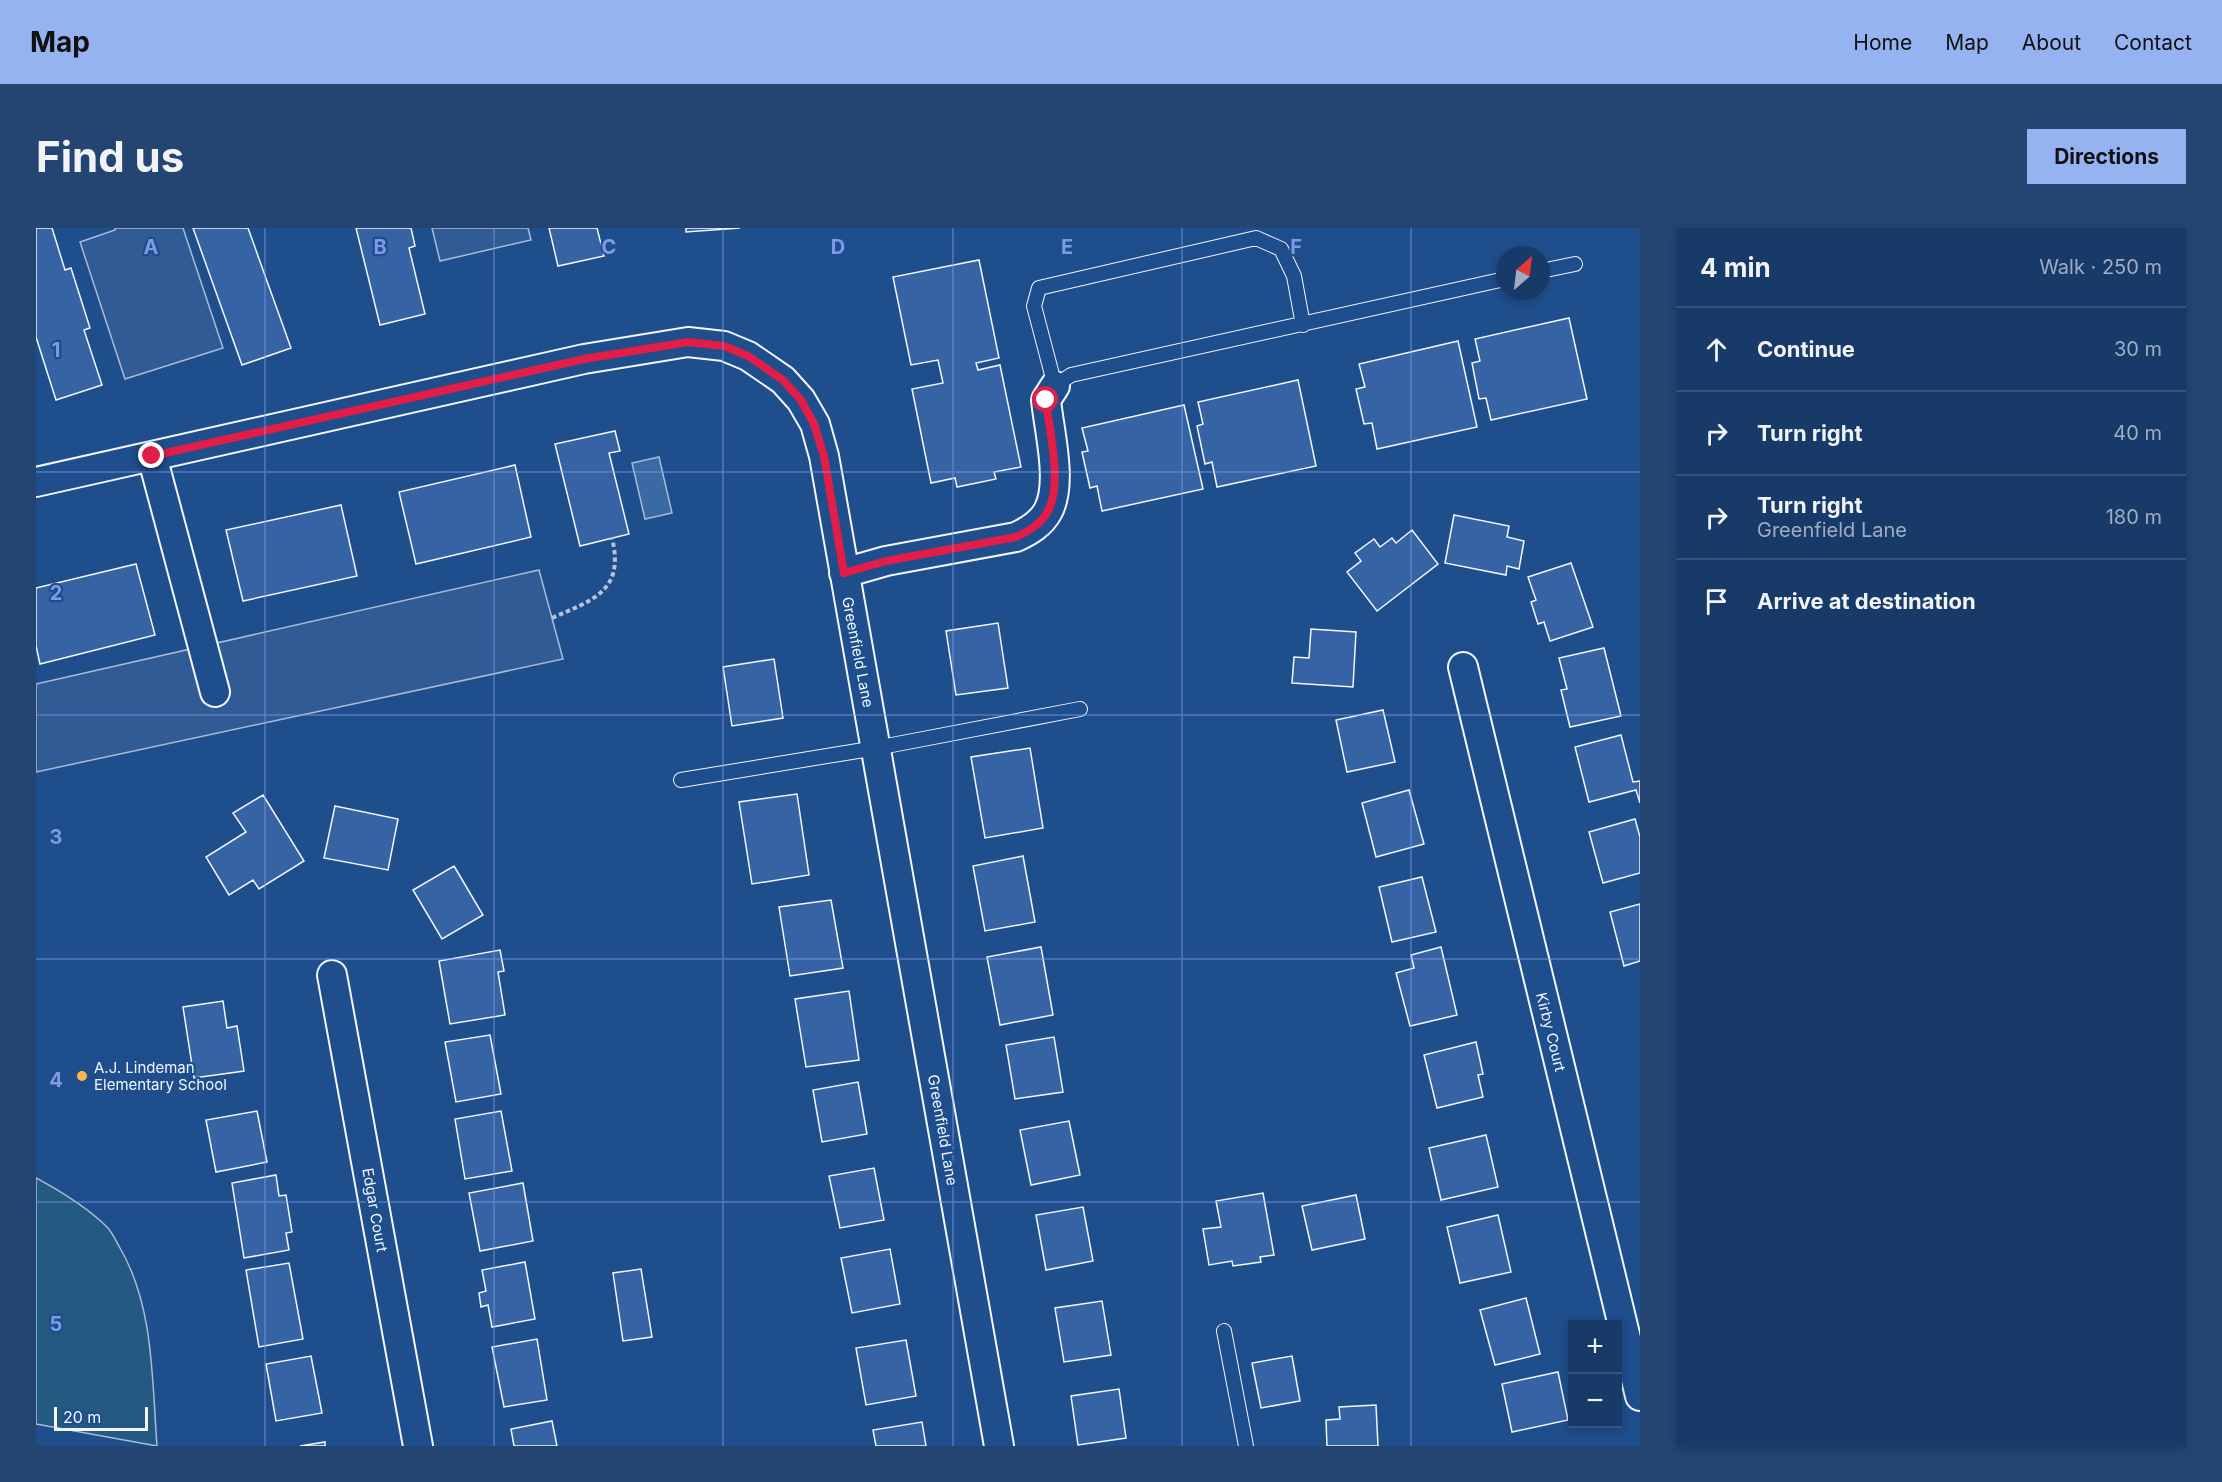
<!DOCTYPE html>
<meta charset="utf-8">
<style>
body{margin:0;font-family:Inter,sans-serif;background:#244571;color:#f1f3f6}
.controls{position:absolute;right:18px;bottom:18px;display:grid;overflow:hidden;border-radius:0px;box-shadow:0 3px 9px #0003}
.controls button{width:54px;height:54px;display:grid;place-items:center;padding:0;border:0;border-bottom:2px solid #36547d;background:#173a69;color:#f1f3f6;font:30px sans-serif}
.compass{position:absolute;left:1460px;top:18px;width:54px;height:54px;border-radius:50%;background:#173a69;box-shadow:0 3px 9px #0003;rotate:28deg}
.scale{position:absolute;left:18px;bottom:15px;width:94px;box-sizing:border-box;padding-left:6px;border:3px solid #f2f6ff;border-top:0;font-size:16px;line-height:21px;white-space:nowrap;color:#f2f6ff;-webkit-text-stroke:4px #1f4e8c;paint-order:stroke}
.stop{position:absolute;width:18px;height:18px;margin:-14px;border:4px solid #e11d48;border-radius:50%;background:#fff}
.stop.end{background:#e11d48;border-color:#fff;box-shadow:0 2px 6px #0008}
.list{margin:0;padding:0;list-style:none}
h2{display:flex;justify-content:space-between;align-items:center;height:78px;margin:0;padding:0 24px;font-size:26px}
h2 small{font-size:20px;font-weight:400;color:#9eadc0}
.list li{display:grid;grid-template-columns:39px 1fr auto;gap:18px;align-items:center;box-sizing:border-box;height:84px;padding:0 24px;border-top:2px solid #36547d}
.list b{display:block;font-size:22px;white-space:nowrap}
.list p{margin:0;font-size:20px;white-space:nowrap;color:#9eadc0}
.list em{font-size:20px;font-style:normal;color:#9eadc0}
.icon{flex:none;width:33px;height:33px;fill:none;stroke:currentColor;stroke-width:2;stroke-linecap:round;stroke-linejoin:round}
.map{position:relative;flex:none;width:1604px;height:1218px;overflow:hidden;border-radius:0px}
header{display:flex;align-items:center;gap:36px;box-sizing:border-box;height:84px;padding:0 30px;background:#95b2f1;color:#111}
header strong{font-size:28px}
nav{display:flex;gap:33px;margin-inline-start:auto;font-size:21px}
.intro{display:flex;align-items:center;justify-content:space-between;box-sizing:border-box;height:144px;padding:0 36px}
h1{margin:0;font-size:42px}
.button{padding:15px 27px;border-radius:0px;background:#95b2f1;color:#111;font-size:21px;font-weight:700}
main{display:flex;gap:36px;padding:0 36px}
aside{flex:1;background:#173a69;border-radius:0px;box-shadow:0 3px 9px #0003}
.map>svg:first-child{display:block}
.green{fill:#245a82;stroke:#a8bbd7;stroke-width:1.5}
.parking{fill:#305b95;stroke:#a8bbd7;stroke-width:1.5}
.water{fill:#3b69a3;stroke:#a8bbd7;stroke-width:1.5}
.building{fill:#3563a3;stroke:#f2f6ff;stroke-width:1.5}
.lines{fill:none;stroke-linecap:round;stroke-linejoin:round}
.lane-casing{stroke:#f2f6ff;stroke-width:16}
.street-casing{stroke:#f2f6ff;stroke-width:32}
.path{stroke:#b3c4dc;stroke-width:4;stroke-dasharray:4.5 3;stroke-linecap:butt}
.lane{stroke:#1f4e8c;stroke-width:14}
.street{stroke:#1f4e8c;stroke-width:28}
.route{stroke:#e11d48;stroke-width:8}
.grid{fill:none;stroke:#7d9aea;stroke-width:1.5;stroke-opacity:0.55}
.poi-dot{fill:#ffb74d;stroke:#1f4e8c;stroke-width:2}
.labels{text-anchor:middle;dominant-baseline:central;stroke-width:4.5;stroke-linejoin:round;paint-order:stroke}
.street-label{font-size:15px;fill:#f2f6ff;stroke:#1f4e8c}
.poi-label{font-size:15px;fill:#f2f6ff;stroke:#1f4e8c;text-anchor:start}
.grid-label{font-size:20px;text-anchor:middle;font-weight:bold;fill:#7d9aea;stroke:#1f4e8c;stroke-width:4.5;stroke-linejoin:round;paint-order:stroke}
</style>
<header>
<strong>Map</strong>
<nav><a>Home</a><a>Map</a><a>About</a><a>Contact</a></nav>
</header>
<div class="intro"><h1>Find us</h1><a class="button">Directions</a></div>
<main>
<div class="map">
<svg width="1604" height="1218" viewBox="0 0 1604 1218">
<rect width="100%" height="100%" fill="#1f4e8c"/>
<!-- green -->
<path class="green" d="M0,950C26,964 51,979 72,1000C77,1006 80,1013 84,1020C118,1078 116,1152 121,1218L0,1196Z"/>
<!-- parking -->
<path class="parking" d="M79,0H147L187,120L89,151L44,14L79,2Z
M396,0H492L495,12L404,33Z
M503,342L527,431L0,544V456Z"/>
<!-- water -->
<path class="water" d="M623,229L636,285L609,291L596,235Z"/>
<!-- building -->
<path class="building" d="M0,0H16L29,42L35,40L54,100L48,102L66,157L20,172L0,109Z
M157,0H212L255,120L206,137Z
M320,0H375L379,18L373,20L389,86L344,97Z
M513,0H561L568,28L522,38Z
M650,0H704L650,4Z
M943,32L963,130L940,135L942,142L964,137L985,239L958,244L960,251L921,259L919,250L895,255L876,161L907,155L902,132L875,137L857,49Z
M1533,90L1551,171L1455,192L1450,170L1443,171L1436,135L1444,133L1439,111Z
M1422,113L1441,199L1341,221L1336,195L1328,196L1320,161L1329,159L1323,136Z
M1262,152L1280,238L1181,259L1176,234L1169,236L1161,198L1167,196L1162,174Z
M1148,177L1167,261L1066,283L1061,258L1054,260L1046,224L1052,223L1046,200Z
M579,203L584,223L573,225L593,306L544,318L519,216Z
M479,237L495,309L380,336L363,264Z
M305,277L321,348L207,373L190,302Z
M1418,287L1473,298L1471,309L1488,313L1483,341L1471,338L1470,347L1409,335Z
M1376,302L1402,336L1341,383L1311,344L1325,333L1319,325L1338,311L1344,319L1356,310L1360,315Z
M1535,335L1557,399L1514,413L1508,394L1502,396L1495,374L1500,372L1492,349Z
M100,336L119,407L4,436L0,418V360Z
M962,395L972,460L920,467L910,403Z
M1275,401L1320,404L1317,459L1256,455L1258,429L1273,430Z
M1568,420L1585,488L1534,499L1525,462L1531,461L1523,430Z
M738,431L747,490L696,498L687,439Z
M1347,482L1359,534L1311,544L1300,492Z
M1585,507L1597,554L1604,553V575L1600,562L1553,574L1539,519Z
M994,520L1007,600L949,610L935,529Z
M1373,562L1388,616L1340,629L1326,575Z
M761,566L773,647L716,656L703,574Z
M227,567L268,633L223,661L217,652L193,667L170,629L210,604L197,585Z
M299,578L362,591L352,642L288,630Z
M1599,591L1604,609V645L1567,655L1553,604Z
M987,628L999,694L949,703L937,638Z
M418,638L447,687L406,711L377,662Z
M1386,649L1400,704L1356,714L1343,659Z
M795,672L807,740L754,748L743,679Z
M1604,676V733L1588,738L1574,684Z
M1005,719L1017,787L964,797L951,729Z
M1405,719L1421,787L1374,798L1360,745L1378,740L1375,727Z
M464,722L468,743L462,744L469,787L414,796L403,733Z
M813,763L823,832L770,839L759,771Z
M187,773L191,800L201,798L208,843L158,850L147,779Z
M454,807L465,866L420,874L409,814Z
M1018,809L1027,864L979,871L970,817Z
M1440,814L1447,846L1442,847L1447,869L1401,880L1388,827Z
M822,854L831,906L786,914L777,862Z
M221,883L231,934L180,944L170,892Z
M465,883L476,943L429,951L419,891Z
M1033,893L1044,947L995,957L984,902Z
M1450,907L1462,959L1405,972L1393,920Z
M838,940L848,992L804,1000L793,948Z
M240,947L243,968L250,967L256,1004L250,1005L253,1022L208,1030L196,955Z
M487,955L497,1013L444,1023L433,965Z
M1227,965L1238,1027L1224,1029L1225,1034L1197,1038L1196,1033L1173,1037L1167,1001L1185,999L1180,973Z
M1320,967L1329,1011L1276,1022L1266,978Z
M1047,979L1057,1033L1010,1042L1000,987Z
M1462,987L1475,1044L1424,1055L1411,999Z
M854,1021L864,1076L816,1085L805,1030Z
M489,1034L499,1091L456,1099L452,1077L445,1079L443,1065L450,1063L446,1042Z
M253,1035L267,1111L223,1119L210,1042Z
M605,1041L616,1109L587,1113L577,1045Z
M1490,1070L1504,1126L1459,1137L1444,1082Z
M1066,1073L1075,1127L1028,1134L1019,1080Z
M501,1111L511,1172L468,1179L456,1119Z
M870,1112L880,1168L830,1177L820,1120Z
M275,1128L286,1185L240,1193L230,1136Z
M1256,1128L1264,1173L1225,1180L1216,1135Z
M1522,1144L1532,1192L1476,1204L1466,1156Z
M1083,1161L1090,1210L1042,1217L1035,1168Z
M1340,1177L1342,1218H1291L1290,1192L1304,1191L1303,1179Z
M516,1193L521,1218H478L475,1201Z
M886,1194L890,1218H840L837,1202Z
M289,1214V1218H264Z"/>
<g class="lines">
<!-- lane casing -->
<g class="lane-casing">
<path id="lane" d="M1505,43L1539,36
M1267,97L1258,48L1245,21L1220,10L1003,60L998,78L1019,158L1035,147L1469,51
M645,552L840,520L1044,481
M1188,1103L1210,1218"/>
</g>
<!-- street casing -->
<g class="street-casing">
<path id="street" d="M116,228L179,464
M0,254L548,131L652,114L688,118L712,128L747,152L765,172L779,196L788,228L963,1218
M808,345L850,333L980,309C993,303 1005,296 1012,283C1027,255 1013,203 1010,172L1019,158
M1427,439L1604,1168
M296,747L382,1218"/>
</g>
<!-- path -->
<path class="path" d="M516,390C557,372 589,363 576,310"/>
<!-- lane -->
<use href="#lane" class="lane"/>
<!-- street -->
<use href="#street" class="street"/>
</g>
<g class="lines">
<!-- route -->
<path class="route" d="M116,228L548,131L652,114L688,118L712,128L747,152L765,172L778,196L788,228L808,345L850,333L980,309C993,303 1005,296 1012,283C1027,255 1013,203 1010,172"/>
</g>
<!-- grid -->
<path class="grid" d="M229,0V1218M458,0V1218M687,0V1218M917,0V1218M1146,0V1218M1375,0V1218M0,244H1604M0,487H1604M0,731H1604M0,974H1604"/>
<!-- markers -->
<circle class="poi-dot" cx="46" cy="848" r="6"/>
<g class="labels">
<!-- street labels -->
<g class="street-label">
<text transform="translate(822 424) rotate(79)">Greenfield Lane</text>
<text transform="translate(1515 804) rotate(76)">Kirby Court</text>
<text transform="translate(907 902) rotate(80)">Greenfield Lane</text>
<text transform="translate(339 982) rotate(80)">Edgar Court</text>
</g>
<!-- poi labels -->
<g class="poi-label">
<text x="58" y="839">A.J. Lindeman<tspan x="58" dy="17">Elementary School</tspan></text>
</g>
</g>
<g class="grid-label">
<text x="115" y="26">A</text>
<text x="344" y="26">B</text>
<text x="573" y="26">C</text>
<text x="802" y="26">D</text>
<text x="1031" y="26">E</text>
<text x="1260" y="26">F</text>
<text x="20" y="129">1</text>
<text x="20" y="372">2</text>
<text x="20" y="616">3</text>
<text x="20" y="859">4</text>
<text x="20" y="1103">5</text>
</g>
</svg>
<div class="controls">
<button>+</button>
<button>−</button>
</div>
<svg class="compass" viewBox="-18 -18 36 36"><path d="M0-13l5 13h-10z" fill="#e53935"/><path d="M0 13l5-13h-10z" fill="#9eadc0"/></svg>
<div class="scale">20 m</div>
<div class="stop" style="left:1010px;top:172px"></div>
<div class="stop end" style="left:116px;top:228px"></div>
</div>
<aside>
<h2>4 min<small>Walk · 250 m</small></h2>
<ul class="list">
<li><svg class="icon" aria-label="ahead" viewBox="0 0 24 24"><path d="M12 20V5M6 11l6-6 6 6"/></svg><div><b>Continue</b></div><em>30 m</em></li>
<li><svg class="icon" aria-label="right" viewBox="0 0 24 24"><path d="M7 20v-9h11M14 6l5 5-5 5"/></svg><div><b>Turn right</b></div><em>40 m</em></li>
<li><svg class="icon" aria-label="right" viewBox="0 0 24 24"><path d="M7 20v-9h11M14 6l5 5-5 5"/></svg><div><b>Turn right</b><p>Greenfield Lane</p></div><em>180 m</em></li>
<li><svg class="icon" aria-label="arrive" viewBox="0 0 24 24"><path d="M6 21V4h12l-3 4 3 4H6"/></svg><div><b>Arrive at destination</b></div></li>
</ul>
</aside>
</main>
